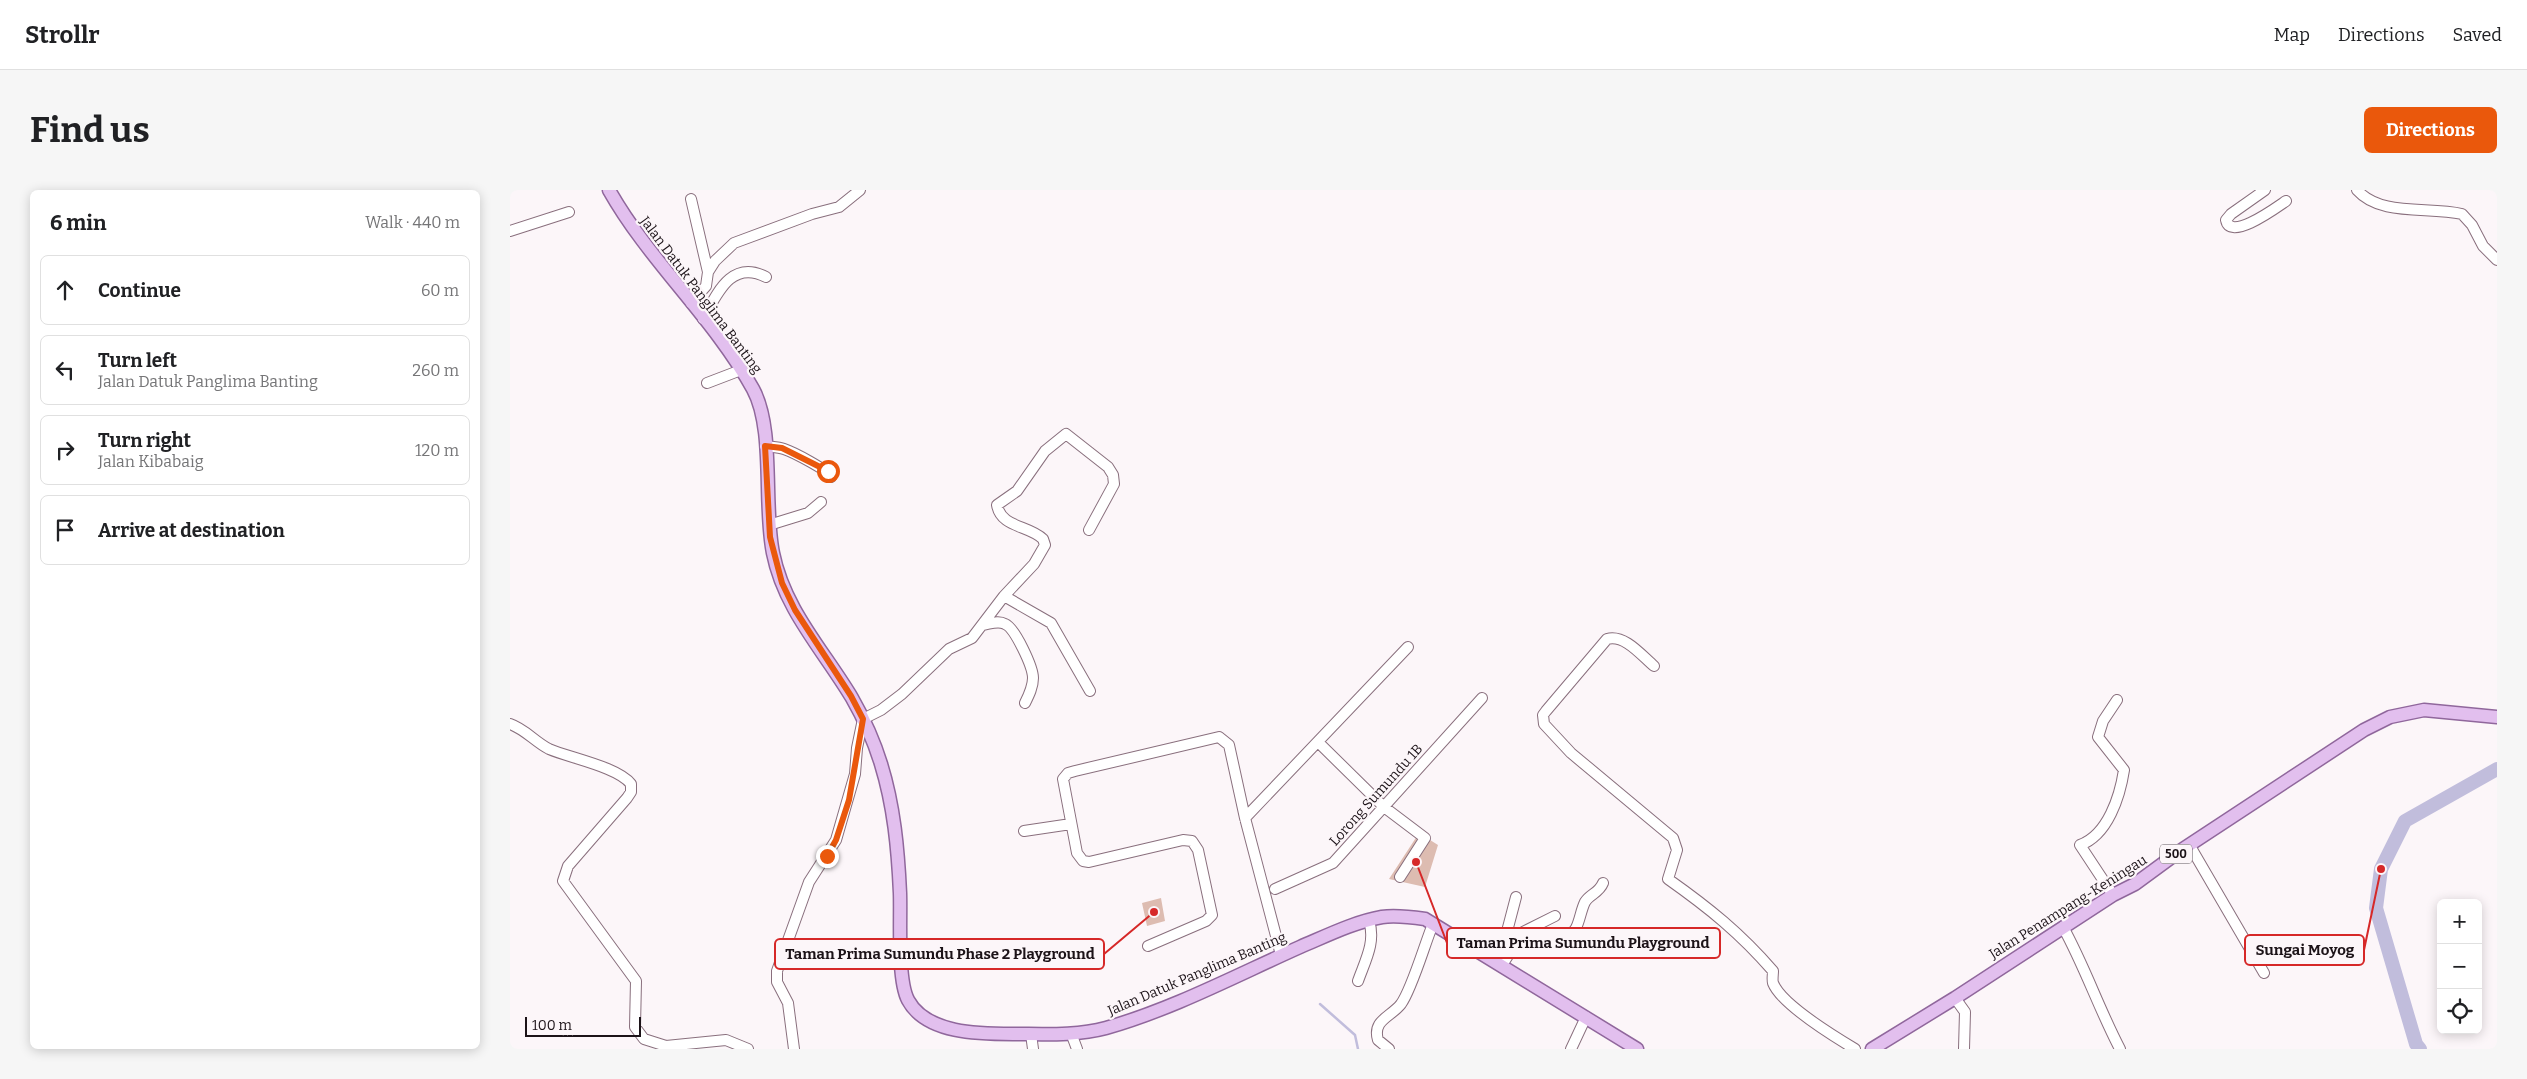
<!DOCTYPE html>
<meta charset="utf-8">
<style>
body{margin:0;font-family:Bitter,serif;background:#f6f6f6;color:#202124}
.controls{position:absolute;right:15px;bottom:15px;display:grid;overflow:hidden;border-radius:8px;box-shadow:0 2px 12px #0003}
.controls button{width:45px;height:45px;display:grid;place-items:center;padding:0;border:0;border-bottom:1px solid #e0e0e0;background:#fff;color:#202124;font:25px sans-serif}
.scale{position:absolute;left:15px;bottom:12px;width:116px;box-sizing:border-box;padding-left:5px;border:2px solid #1c1318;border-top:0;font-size:14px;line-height:18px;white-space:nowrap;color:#1c1318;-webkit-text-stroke:4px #fcf6f9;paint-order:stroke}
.stop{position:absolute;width:15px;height:15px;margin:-11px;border:4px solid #ea580c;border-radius:50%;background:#fff}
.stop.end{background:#ea580c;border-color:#fff;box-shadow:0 1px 5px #0008}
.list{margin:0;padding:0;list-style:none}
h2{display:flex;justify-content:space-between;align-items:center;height:65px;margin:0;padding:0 20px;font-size:21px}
h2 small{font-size:16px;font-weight:400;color:#757577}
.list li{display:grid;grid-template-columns:32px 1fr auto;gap:15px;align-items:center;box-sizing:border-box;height:70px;margin:0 10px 10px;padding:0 10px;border:1px solid #e0e0e0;border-radius:8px}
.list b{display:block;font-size:19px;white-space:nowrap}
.list p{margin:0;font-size:16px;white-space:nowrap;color:#757577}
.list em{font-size:16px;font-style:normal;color:#757577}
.icon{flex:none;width:28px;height:28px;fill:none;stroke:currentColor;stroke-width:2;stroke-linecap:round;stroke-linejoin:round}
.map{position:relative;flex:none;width:1987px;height:859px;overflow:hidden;border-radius:8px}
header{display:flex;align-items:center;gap:30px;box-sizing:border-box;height:70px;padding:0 25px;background:#fff;border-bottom:1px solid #e0e0e0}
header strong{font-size:24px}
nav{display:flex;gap:28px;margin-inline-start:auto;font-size:18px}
.intro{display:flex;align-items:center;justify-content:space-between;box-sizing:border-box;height:120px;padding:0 30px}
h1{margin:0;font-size:35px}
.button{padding:12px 22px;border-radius:8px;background:#ea580c;color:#fff;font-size:18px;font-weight:700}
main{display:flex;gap:30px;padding:0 30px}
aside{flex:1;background:#fff;border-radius:8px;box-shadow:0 2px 12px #0003}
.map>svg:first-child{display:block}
.green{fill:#ddbcb1}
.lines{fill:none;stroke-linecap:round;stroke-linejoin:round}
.stream{stroke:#c1bddc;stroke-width:2.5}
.river{stroke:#c1bddc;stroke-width:14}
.minor-casing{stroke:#896f7d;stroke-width:12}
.major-casing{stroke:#90679c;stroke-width:15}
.minor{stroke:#fff;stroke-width:10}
.major{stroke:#e2bfee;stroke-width:12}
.route{stroke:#ea580c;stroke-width:6}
.labels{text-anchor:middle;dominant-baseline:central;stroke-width:4.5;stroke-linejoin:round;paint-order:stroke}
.shield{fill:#fcf6f9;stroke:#5f575c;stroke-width:1}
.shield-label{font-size:12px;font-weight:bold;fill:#1c1318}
.street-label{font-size:14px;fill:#1c1318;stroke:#fcf6f9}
.leader{fill:none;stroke:#d62828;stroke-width:2}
.callout-dot{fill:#d62828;stroke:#fcf6f9;stroke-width:2}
.callout{fill:#fcf6f9;stroke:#d62828;stroke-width:2}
.callout-label{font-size:15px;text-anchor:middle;font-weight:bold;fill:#1c1318}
</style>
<header>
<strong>Strollr</strong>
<nav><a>Map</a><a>Directions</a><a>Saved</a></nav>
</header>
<div class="intro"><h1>Find us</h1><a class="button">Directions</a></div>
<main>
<aside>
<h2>6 min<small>Walk · 440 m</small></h2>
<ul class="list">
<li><svg class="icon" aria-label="ahead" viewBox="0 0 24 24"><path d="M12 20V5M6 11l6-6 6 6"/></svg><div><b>Continue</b></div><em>60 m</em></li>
<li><svg class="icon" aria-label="left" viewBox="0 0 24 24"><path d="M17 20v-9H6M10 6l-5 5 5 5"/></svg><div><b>Turn left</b><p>Jalan Datuk Panglima Banting</p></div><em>260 m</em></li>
<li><svg class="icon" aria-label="right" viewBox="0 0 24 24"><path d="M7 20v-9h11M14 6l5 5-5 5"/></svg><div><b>Turn right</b><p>Jalan Kibabaig</p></div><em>120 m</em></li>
<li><svg class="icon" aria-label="arrive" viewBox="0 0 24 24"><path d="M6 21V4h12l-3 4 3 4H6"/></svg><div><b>Arrive at destination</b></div></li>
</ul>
</aside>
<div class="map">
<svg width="1987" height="859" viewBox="0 0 1987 859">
<rect width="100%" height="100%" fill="#fcf6f9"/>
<!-- green -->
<path class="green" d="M909,643L928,655L915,697L879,689Z
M651,708L655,731L637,736L632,713Z"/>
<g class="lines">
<!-- stream -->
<path class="stream" d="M810,814L845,845L848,859"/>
<!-- river -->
<path class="river" d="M1910,859L1906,854L1866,718L1871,679L1895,631L1987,579"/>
<!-- minor casing -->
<g class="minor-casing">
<path id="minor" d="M1755,0L1721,24L1716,30C1720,52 1767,17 1776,11
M1847,0C1871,27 1918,16 1952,24L1962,35L1973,56L1987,70
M181,9L198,82
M0,41L59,22
M181,113L196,96L198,82L205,71L224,53L302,24L329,17L350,0
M193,129C207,104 221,69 256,87
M197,193L231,180
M255,256C261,257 268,257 274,259C283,262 318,280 321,287
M259,335L298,323L311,312
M494,406L541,433L580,501
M472,435C480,434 488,430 495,434C505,438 523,477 523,488C523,497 519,505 515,513
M1144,476C1132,466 1115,444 1097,449L1036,521L1033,525L1034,534L1061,563L1163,648L1167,660L1158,689C1199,718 1230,743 1263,781C1263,784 1262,790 1263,793C1271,814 1325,847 1345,859
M0,534C15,539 25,552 39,559C60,568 108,577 121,594V602L117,608L58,676L53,691L126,791L125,837L134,849L156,856L216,850L238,859
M809,553L874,617L915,648L890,687
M735,628L898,457
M514,641L561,634
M1680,656L1754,783
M765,699L823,673L972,508
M1603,705L1570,655C1598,645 1610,606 1614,580L1588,547L1593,531L1607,510
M1553,737C1575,777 1589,819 1610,859
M1005,751C1025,751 1054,759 1066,738C1070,730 1071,720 1075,712C1080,704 1089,703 1093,693
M638,756L696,731L702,725L688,660L682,651L673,650L579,672L573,671L567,663L553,589L558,583L565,581L709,547L719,555L735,628L771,765
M1002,756L995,749L1006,707
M992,775L1013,742L1045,726
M848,791C855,771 866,752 859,731
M1445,808L1455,822L1454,859
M561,843L567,859
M521,844L523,859
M284,859L278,813L267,792V781L299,692L326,650L345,584L347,558L353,529L371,520L392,504L439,459L462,448L494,406L524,374L535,355L533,349C519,335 491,338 487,315L507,301L535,261L556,244L598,277L603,285L604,294L579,340
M879,859L868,850C862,830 881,827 891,814C902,799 915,753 923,734
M1061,859L1076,827"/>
</g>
<!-- major casing -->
<g class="major-casing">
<path id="major" d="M99,0C139,71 203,127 243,199C265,239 253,315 263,363C274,419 314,461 342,508C354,529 364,551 371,574C384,616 388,659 390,703C391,729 387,789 398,810C416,844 470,844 503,844C534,844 566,846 596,838C663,819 727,785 790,757C816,746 844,732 872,727C886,725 901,727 915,729L1127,859
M1362,859L1445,808L1603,705L1625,694L1670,661L1854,540L1880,527L1914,520L1987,527"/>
</g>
<!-- minor -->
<use href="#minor" class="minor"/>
<!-- major -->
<use href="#major" class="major"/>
</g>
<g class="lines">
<!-- route -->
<path class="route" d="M317,666L326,650L339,610L353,529L341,506L285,420L272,393L260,347L255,256L272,258L318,281"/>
</g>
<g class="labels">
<!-- shield labels -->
<rect class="shield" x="1650" y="654.5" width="32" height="19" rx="4"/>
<g class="shield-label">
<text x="1666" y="664">500</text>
</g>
<!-- street labels -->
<g class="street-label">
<text transform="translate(191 105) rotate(53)">Jalan Datuk Panglima Banting</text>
<text transform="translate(866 605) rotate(-48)">Lorong Sumundu 1B</text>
<text transform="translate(1558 717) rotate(-32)">Jalan Penampang-Keningau</text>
<text transform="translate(687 784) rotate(-23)">Jalan Datuk Panglima Banting</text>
</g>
</g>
<!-- callouts -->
<path class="leader" d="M906 672L937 753M1871 679L1854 760M644 722L594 764"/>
<g class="callout-dot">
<circle cx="906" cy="672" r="5"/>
<circle cx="1871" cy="679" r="5"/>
<circle cx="644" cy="722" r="5"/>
</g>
<g class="callout">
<rect x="937" y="738" width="273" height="30" rx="5"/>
<rect x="1735" y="745" width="119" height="30" rx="5"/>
<rect x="265" y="749" width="329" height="30" rx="5"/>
</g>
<g class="callout-label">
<text x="1073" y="758">Taman Prima Sumundu Playground</text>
<text x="1795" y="765">Sungai Moyog</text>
<text x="430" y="769">Taman Prima Sumundu Phase 2 Playground</text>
</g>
</svg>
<div class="controls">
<button>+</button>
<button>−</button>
<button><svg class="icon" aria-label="locate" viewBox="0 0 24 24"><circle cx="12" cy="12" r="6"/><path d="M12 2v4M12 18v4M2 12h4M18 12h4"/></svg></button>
</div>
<div class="scale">100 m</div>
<div class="stop" style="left:318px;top:281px"></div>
<div class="stop end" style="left:317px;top:666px"></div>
</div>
</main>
